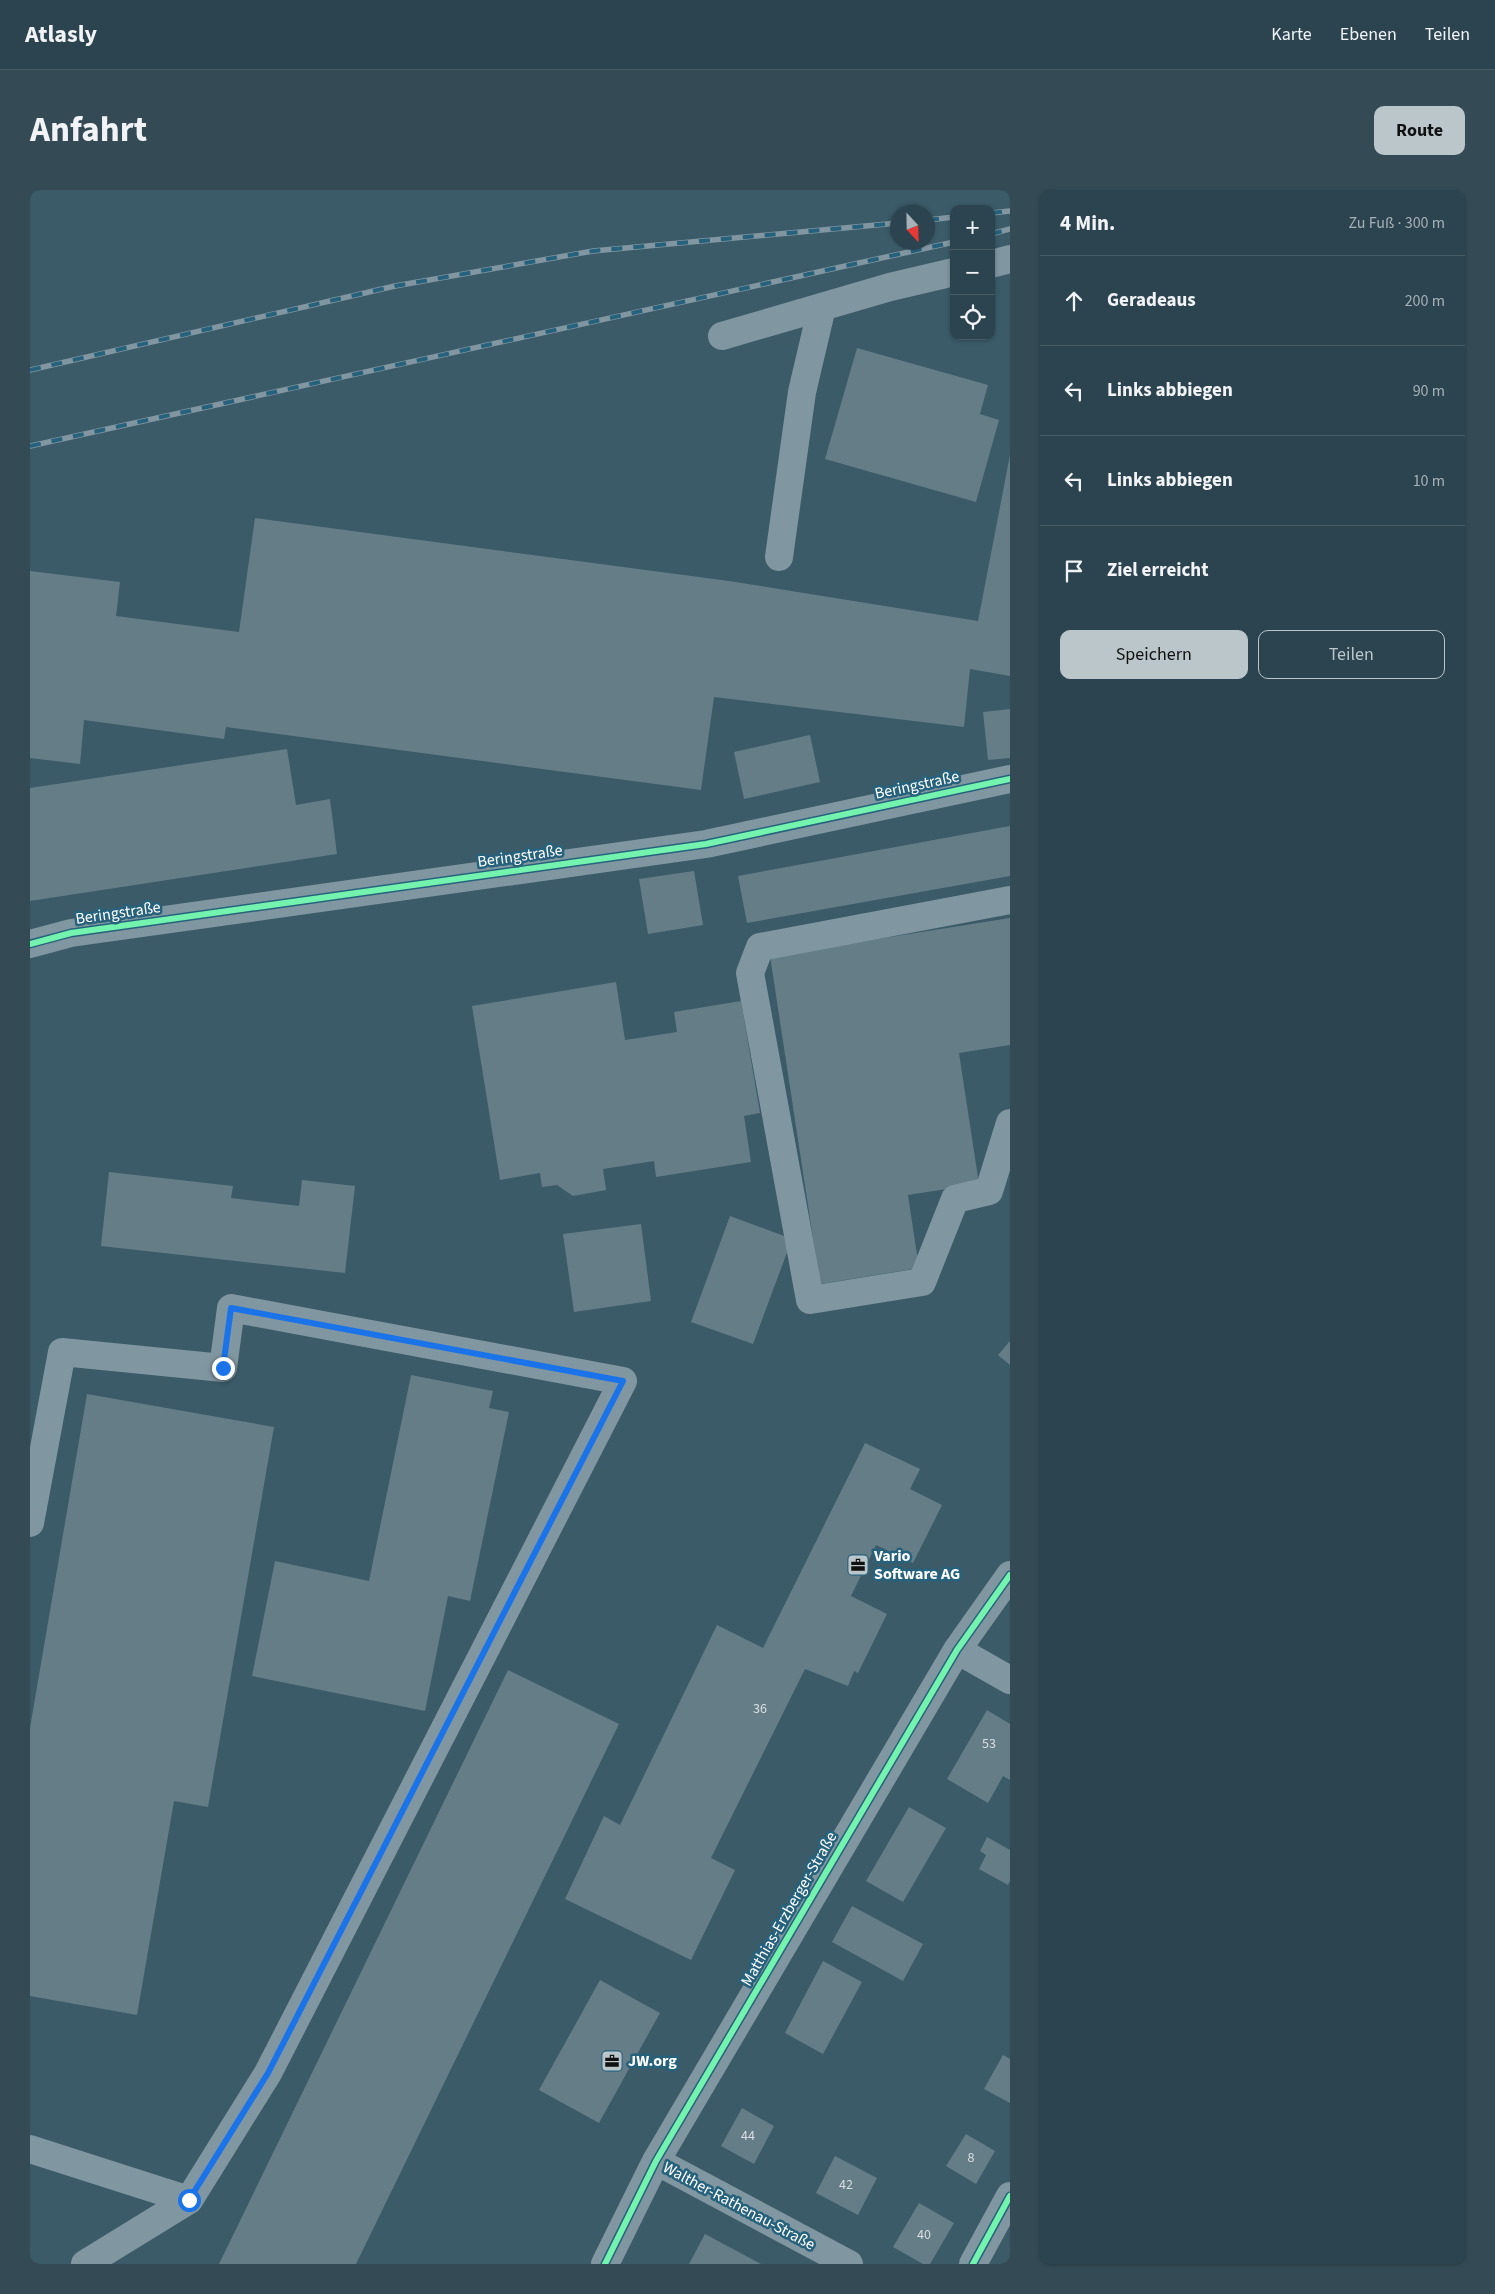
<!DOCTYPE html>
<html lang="de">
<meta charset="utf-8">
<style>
body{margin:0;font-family:"Source Sans 3",sans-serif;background:#344b56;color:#f1f3f6}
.controls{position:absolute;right:15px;top:15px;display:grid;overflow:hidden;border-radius:10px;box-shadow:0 1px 4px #0004}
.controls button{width:45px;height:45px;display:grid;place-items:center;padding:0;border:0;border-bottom:1px solid #485c66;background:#2c444f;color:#f1f3f6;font:25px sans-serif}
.compass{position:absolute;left:860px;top:15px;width:45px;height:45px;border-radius:50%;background:#2c444f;box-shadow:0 1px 4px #0004;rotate:158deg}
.stop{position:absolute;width:15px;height:15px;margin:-11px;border:4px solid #1a73e8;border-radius:50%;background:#fff}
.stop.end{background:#1a73e8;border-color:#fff;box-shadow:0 1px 5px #0008}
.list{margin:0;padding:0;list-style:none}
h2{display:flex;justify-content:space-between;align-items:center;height:65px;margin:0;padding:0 20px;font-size:21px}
h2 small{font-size:16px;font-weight:400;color:#a6b0b7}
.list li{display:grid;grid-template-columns:32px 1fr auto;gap:15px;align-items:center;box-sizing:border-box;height:90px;padding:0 20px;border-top:1px solid #485c66}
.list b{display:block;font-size:19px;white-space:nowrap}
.list em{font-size:16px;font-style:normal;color:#a6b0b7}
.actions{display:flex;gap:10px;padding:15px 20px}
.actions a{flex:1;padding:11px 0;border:1px solid #bac6ca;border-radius:10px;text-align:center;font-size:18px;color:#bac6ca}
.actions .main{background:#bac6ca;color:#111}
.icon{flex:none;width:28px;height:28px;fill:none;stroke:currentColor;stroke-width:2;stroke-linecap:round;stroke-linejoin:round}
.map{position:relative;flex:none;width:980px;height:2074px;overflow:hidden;border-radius:10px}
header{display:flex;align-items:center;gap:30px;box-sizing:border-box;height:70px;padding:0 25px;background:#2c444f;border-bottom:1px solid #485c66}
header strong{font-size:24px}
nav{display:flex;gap:28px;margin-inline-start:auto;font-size:18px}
.intro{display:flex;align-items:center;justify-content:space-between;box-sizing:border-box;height:120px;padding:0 30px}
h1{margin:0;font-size:35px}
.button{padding:12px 22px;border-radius:10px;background:#bac6ca;color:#111;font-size:18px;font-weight:700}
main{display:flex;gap:30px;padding:0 30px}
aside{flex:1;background:#2c444f;border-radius:10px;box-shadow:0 1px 4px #0004}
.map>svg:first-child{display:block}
.building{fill:#657d87}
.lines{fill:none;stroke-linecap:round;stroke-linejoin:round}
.minor{stroke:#8096a0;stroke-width:28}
.rail-casing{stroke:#8196a0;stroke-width:5.5}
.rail{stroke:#27627d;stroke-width:4;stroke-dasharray:11;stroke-linecap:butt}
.cycleway-casing{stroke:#27627d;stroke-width:9}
.cycleway{stroke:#73f3ae;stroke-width:6}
.route{stroke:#1a73e8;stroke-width:6}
.labels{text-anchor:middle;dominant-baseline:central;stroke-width:5;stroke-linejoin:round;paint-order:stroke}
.number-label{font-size:14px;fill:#d8dee1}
.street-label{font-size:16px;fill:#fff;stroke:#27627d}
.poi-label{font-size:16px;font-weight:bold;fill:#fff;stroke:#27627d;text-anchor:start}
</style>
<header>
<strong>Atlasly</strong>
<nav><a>Karte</a><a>Ebenen</a><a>Teilen</a></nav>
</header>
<div class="intro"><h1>Anfahrt</h1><a class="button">Route</a></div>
<main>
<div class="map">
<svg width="980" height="2074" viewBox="0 0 980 2074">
<rect width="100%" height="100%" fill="#3b5b69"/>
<!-- building -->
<path class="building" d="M827,158L958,195L950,224L969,230L946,312L795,269Z
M980,265V486L940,479L934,537L684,507L671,600L196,537L194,549L54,530L50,574L0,568V381L90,392L86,426L209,442L225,328L699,391L948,431Z
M980,519V568L958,570L953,522Z
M780,545L790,592L714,609L704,562Z
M257,559L266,615L300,609L307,664L0,711V598Z
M980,636V686L717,733L708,686Z
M664,681L673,735L618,744L609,689Z
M980,728V855L929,863L949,994L878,1005L889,1078L790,1094L740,766Z
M586,792L595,850L647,842L644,822L711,811L730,923L714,926L721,972L626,987L624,971L573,979L576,1000L543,1006L527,995L512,997L510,983L470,990L442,816Z
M79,982L203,996L201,1008L269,1016L272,990L325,996L315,1083L71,1056Z
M700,1026L762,1049L723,1154L661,1132Z
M611,1034L621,1111L544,1122L533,1044Z
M980,1151V1175L968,1165Z
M381,1185L463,1201L459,1218L479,1222L440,1411L418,1406L395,1521L222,1486L245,1371L339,1391Z
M57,1204L244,1237L178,1617L144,1611L107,1825L0,1806V1538Z
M835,1253L890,1279L880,1299L912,1315L883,1373L846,1355L821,1406L857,1424L828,1483L824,1481L818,1496L775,1479L681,1668L705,1680L661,1770L535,1709L574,1626L590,1635L687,1435L733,1458Z
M478,1480L589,1534L326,2074H189Z
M957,1520L980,1534V1590L973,1586L958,1613L917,1589Z
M879,1617L916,1638L873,1712L836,1691Z
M957,1647L980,1660V1691L978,1695L949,1679L956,1665L950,1661Z
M822,1716L893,1754L873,1791L802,1752Z
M793,1771L832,1792L793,1864L755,1843Z
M570,1790L630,1823L569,1933L509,1900Z
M973,1865L980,1869V1913L954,1899Z
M712,1918L744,1936L724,1974L691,1956Z
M936,1944L965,1961L946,1994L916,1976Z
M805,1966L847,1988L828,2025L786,2003Z
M889,2013L924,2033L900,2074H893L863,2057Z
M675,2044L716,2066L731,2074H659Z"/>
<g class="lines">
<!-- minor -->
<path class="minor" d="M961,74L980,69
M692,146L860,97L924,82
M749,367L772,202L792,117
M980,710L730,757L720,783L780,1110L892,1092L925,1009L959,1001L980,933
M0,754L41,743L676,654L980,589
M0,1333L32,1162L193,1178L201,1118L593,1191L238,1883L159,2010
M927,1460L980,1490
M0,1959L159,2010L55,2074
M626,1971L819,2074
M575,2074L626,1971L927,1460L980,1385
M943,2074L980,2006"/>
<!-- rail casing -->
<g class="rail-casing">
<path id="rail" d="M961,23L980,21
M898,30L924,27
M961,44L980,39
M0,180L365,96L563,61L868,33
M0,256L924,52"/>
</g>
<!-- rail -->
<use href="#rail" class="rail"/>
<!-- cycleway casing -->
<g class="cycleway-casing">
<path id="cycleway" d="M0,754L41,743L676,654L980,589
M575,2074L626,1971L927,1460L980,1385
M943,2074L980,2006"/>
</g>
<!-- cycleway -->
<use href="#cycleway" class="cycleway"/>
</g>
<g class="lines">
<!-- route -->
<path class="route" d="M159,2010L238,1883L593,1191L201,1118L193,1178"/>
</g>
<!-- icons -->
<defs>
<g id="office-square" transform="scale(1.125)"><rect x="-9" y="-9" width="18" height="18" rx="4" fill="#bac6ca" stroke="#27627d"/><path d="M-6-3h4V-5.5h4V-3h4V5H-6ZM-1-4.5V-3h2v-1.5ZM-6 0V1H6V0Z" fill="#111"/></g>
</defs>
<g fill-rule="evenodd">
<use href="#office-square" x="828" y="1375"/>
<use href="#office-square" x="582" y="1871"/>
</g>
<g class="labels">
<!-- number labels -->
<g class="number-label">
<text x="730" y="1519">36</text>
<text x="959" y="1554">53</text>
<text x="718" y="1946">44</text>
<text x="941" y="1968">8</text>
<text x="816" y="1995">42</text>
<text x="894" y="2045">40</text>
</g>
<!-- street labels -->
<g class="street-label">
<text transform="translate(887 595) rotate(-12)">Beringstraße</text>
<text transform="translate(490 666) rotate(-8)">Beringstraße</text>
<text transform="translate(88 723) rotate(-8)">Beringstraße</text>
<text transform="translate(759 1719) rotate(-60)">Matthias-Erzberger-Straße</text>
<text transform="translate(709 2016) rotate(28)">Walther-Rathenau-Straße</text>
</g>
<!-- poi labels -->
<g class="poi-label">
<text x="844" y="1366">Vario<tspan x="844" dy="18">Software AG</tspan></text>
<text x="598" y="1871">JW.org</text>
</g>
</g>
</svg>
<div class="controls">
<button>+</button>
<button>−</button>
<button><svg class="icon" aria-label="locate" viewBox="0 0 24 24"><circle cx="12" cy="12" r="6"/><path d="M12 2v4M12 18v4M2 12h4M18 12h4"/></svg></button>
</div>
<svg class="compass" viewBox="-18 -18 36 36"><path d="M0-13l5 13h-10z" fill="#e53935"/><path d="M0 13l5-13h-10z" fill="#a6b0b7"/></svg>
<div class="stop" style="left:159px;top:2010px"></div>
<div class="stop end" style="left:193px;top:1178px"></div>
</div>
<aside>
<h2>4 Min.<small>Zu Fuß · 300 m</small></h2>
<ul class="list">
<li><svg class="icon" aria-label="ahead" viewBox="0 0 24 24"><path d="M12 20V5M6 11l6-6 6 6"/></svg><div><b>Geradeaus</b></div><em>200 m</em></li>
<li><svg class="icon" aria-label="left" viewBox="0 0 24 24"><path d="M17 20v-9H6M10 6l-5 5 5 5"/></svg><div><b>Links abbiegen</b></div><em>90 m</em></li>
<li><svg class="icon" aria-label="left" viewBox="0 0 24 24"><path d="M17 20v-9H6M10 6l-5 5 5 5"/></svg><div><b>Links abbiegen</b></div><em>10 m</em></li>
<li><svg class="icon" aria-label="arrive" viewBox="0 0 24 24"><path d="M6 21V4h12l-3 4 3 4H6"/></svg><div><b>Ziel erreicht</b></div></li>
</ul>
<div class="actions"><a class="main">Speichern</a><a>Teilen</a></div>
</aside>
</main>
